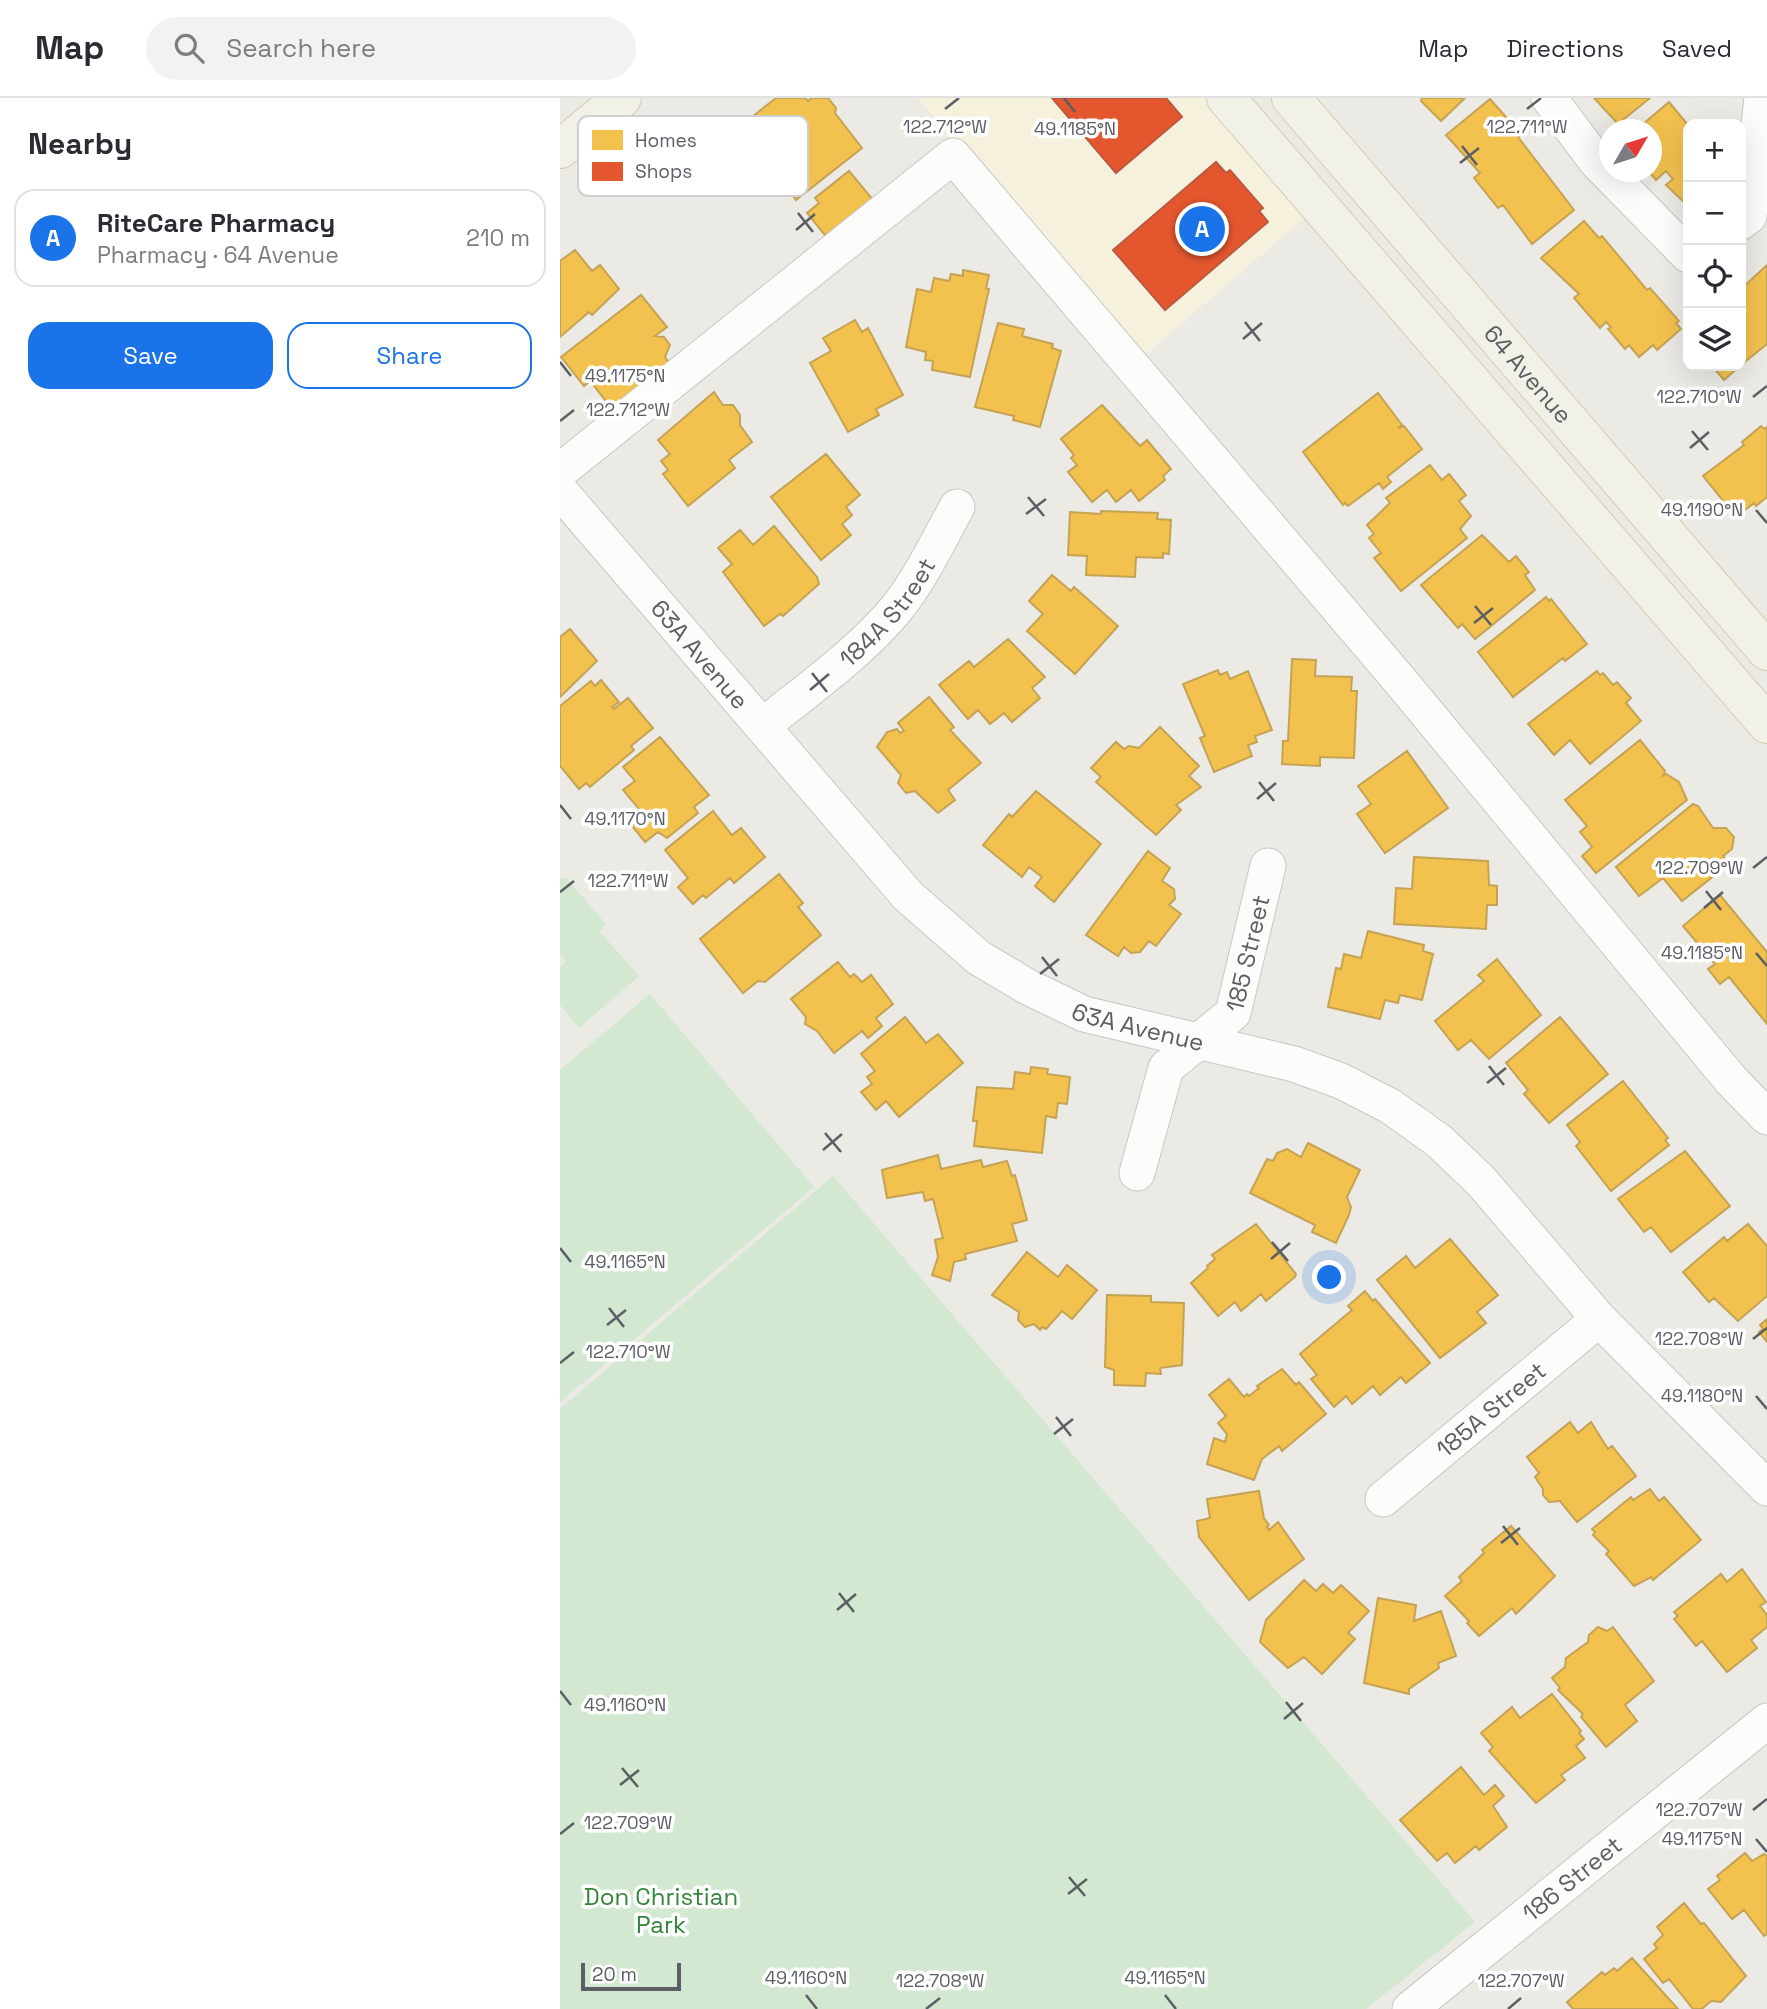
<!DOCTYPE html>
<meta charset="utf-8">
<style>
body{margin:0;font-family:"Space Grotesk",sans-serif;background:#f2f2f3;color:#2b2b33}
.controls{position:absolute;right:21px;top:21px;display:grid;overflow:hidden;border-radius:14px;box-shadow:0 7px 28px #0002}
.controls button{width:63px;height:63px;display:grid;place-items:center;padding:0;border:0;border-bottom:2px solid #e1e1e2;background:#fff;color:#2b2b33;font:35px sans-serif}
.compass{position:absolute;left:1039px;top:21px;width:63px;height:63px;border-radius:50%;background:#fff;box-shadow:0 7px 28px #0002;rotate:51deg}
.scale{position:absolute;left:21px;bottom:18px;width:100px;box-sizing:border-box;padding-left:7px;border:4px solid #5b5e64;border-top:0;font-size:19px;line-height:24px;white-space:nowrap;color:#5b5e64;-webkit-text-stroke:5px #fff;paint-order:stroke}
.you{position:absolute;left:770px;top:1180px;width:24px;height:24px;margin:-18px;border:5px solid #fff;border-radius:50%;background:#1a73e8;box-shadow:0 0 0 10px #1a73e833}
.badge{display:grid;place-items:center;width:46px;height:46px;border-radius:50%;background:#1a73e8;color:#fff;font-size:23px;font-weight:700}
.pin{position:absolute;translate:-50% -50%;border:4px solid #fff;box-shadow:0 2px 7px #0006}
.list{margin:0;padding:0;list-style:none}
h2{display:flex;justify-content:space-between;align-items:center;height:91px;margin:0;padding:0 28px;font-size:30px}
h2 small{font-size:23px;font-weight:400;color:#7c7c81}
.list li{display:grid;grid-template-columns:46px 1fr auto;gap:21px;align-items:center;box-sizing:border-box;height:98px;margin:0 14px 14px;padding:0 14px;border:2px solid #e1e1e2;border-radius:21px}
.list b{display:block;font-size:26px;white-space:nowrap}
.list p{margin:0;font-size:23px;white-space:nowrap;color:#7c7c81}
.list em{font-size:23px;font-style:normal;color:#7c7c81}
.actions{display:flex;gap:14px;padding:21px 28px}
.actions a{flex:1;padding:16px 0;border:2px solid #1a73e8;border-radius:21px;text-align:center;font-size:24px;color:#1a73e8}
.actions .main{background:#1a73e8;color:#fff}
.icon{flex:none;width:38px;height:38px;fill:none;stroke:currentColor;stroke-width:2;stroke-linecap:round;stroke-linejoin:round}
.map{position:relative;flex:none;width:1207px;height:1911px;overflow:hidden}
header{display:flex;align-items:center;gap:42px;box-sizing:border-box;height:98px;padding:0 35px;background:#fff;border-bottom:2px solid #e1e1e2}
header strong{font-size:33px}
nav{display:flex;gap:38px;margin-inline-start:auto;font-size:24px}
.search{width:490px;height:63px;background:#f2f2f3;display:flex;align-items:center;gap:18px;box-sizing:border-box;padding:0 24px;border-radius:38px;color:#7c7c81;font-size:26px}
main{display:flex}
aside{flex:1;background:#fff}
.map>svg:first-child{display:block}
.commercial{fill:#f6f1dd}
.green{fill:#d2e8d0}
.homes{fill:#f2c14e;stroke:#c5a355;stroke-width:2}
.shops{fill:#e4572e;stroke:#bb593e;stroke-width:2}
.lines{fill:none;stroke-linecap:round;stroke-linejoin:round}
.minor-casing{stroke:#c7c7c6;stroke-width:37}
.major-casing{stroke:#d4ccb2;stroke-width:40}
.minor{stroke:#fcfcfb;stroke-width:35}
.major{stroke:#f2f1e7;stroke-width:38}
.ticks{fill:none;stroke:#5b5e64;stroke-width:2.5}
.labels{text-anchor:middle;dominant-baseline:central;stroke-width:7;stroke-linejoin:round;paint-order:stroke}
.street-label{font-size:24px;fill:#5b5e64;stroke:#fff}
.park-label{font-size:24px;fill:#328438;stroke:#fff}
.key{fill:#fff;stroke:#cecfd0;stroke-width:2}
.key-label{font-size:19px;fill:#5b5e64}
.ticks-label{font-size:18px;text-anchor:middle;fill:#5b5e64;stroke:#fff;stroke-width:7;stroke-linejoin:round;paint-order:stroke}
</style>
<header>
<strong>Map</strong>
<div class="search"><svg class="icon" aria-label="search" viewBox="0 0 24 24"><circle cx="10" cy="10" r="6"/><path d="M15 15l6 6"/></svg>Search here</div>
<nav><a>Map</a><a>Directions</a><a>Saved</a></nav>
</header>
<main>
<aside>
<h2>Nearby<small></small></h2>
<ul class="list">
<li><span class="badge">A</span><div><b>RiteCare Pharmacy</b><p>Pharmacy · 64 Avenue</p></div><em>210 m</em></li>
</ul>
<div class="actions"><a class="main">Save</a><a>Share</a></div>
</aside>
<div class="map">
<svg width="1207" height="1911" viewBox="0 0 1207 1911">
<rect width="100%" height="100%" fill="#ebeae5"/>
<!-- commercial -->
<path class="commercial" d="M358,0H647L748,117L579,262Z"/>
<!-- green -->
<path class="green" d="M0,780H6L46,826L39,833L79,878L19,930L0,907V869L6,863L0,856Z
M90,896L254,1089L0,1304V972Z
M273,1078L915,1824L806,1911H0V1311Z"/>
<!-- homes -->
<path class="homes" d="M216,0H245L248,3L252,0H268L276,10L275,15L302,50L236,102L219,79L223,76L183,26Z
M862,0H905L881,23L861,3Z
M1034,0H1090L1058,26Z
M930,1L961,36L958,39L1014,112L972,146L943,107L938,110L914,80L920,75L886,37Z
M1109,4L1128,27V108L1106,87L1113,81L1106,73L1096,82L1089,74L1092,32H1076Z
M289,73L314,103L268,141L247,115L259,105L255,100Z
M1024,123L1039,140L1042,138L1087,192L1090,190L1119,223L1116,225L1121,231L1097,252L1093,247L1079,259L1069,247L1065,251L1048,231L1051,229L1046,224L1040,230L1014,200L1019,196L981,160Z
M15,152L32,173L40,167L59,191L32,217L29,214L0,239V163Z
M1207,167V246L1181,267V191Z
M403,172L429,177L426,190L429,191L410,279L372,272L373,263L365,262L366,254L346,249L357,191L371,194L374,180L389,183L391,176L403,178Z
M81,197L107,229L95,238L104,239L110,247L105,259L111,267L53,312L30,283L24,288L1,259Z
M295,222L302,234L308,230L343,297L316,311L319,317L288,334L250,265L271,253L263,240Z
M438,225L464,231L462,238L493,246L492,250L501,253L480,329L453,322L454,318L415,309Z
M1152,268H1180L1164,282Z
M154,294L163,307H173L180,317V327L192,344L169,362L175,370L128,408L103,376L108,372L101,363L110,356L98,342Z
M818,295L842,327L838,330L844,328L862,351L827,379L831,384L823,391L819,385L788,408L785,405L783,407L743,354Z
M542,307L580,348L587,342L611,371L603,378L605,382L579,403L571,392L556,404L547,392L532,404L508,374L517,367L511,360L514,357L501,341Z
M1201,328L1204,331L1207,329V399L1196,408L1194,405L1176,419L1143,378L1184,347L1182,344Z
M266,356L300,397L286,409L292,417L282,426L291,437L261,462L211,399Z
M870,367L882,382L889,376L906,397L899,403L911,418L900,431L907,440L841,493L814,460L821,455L809,440L814,436L807,427L830,405L826,400Z
M541,413L598,415L597,421L611,422L609,456L603,455V460L576,459L575,479L526,477L527,458L508,457L510,414L541,416Z
M214,428L257,479L259,486L223,518L220,516L204,528L163,474L172,466L158,450L180,432L193,447Z
M922,437L949,464L956,458L969,474L965,477L975,492L915,541L902,526L898,530L861,487Z
M492,477L511,493L514,489L558,528L515,576L467,533L483,516L469,503Z
M986,499L989,503L991,501L1027,546L1005,563L1003,560L953,599L918,554Z
M10,531L37,563L0,599V539Z
M448,541L485,579L472,590L480,600L452,624L444,615L430,626L418,612L408,621L379,587L409,563L414,569Z
M732,561L756,562L755,578L792,579L791,593H797L794,660L760,659V668L722,666L723,643H728Z
M658,572L660,577L667,574L670,581L688,573L712,632L695,638L697,644L688,647L692,658L654,674L640,640L645,638L623,586Z
M1037,573L1040,577L1043,575L1053,587L1057,584L1071,600L1066,605L1081,623L1030,666L1010,642L994,657L968,626Z
M41,582L59,604L52,609L54,611L68,600L93,630L71,648L74,652L30,689L26,685L19,691L0,668V608L31,583L35,588Z
M369,599L394,629L390,632L421,665L388,692L395,702L378,715L355,693L346,695L338,685L341,677L317,649L327,634L337,631L340,635L344,633L338,625Z
M600,629L639,668L629,678L641,689L616,707L621,712L596,737L536,684L541,679L531,670L556,644L564,651L569,648L579,650Z
M100,639L149,697L134,709L138,715L107,740L98,734L85,744L72,728L85,718L63,692L75,683L63,669Z
M1080,642L1105,673L1103,678L1106,676L1119,684L1127,702L1036,775L1022,758L1032,749L1020,734L1027,728L1005,702Z
M847,653L888,710L825,755L797,716L811,706L798,688Z
M476,693L541,746L494,804L475,788L482,779L469,769L462,779L423,747L449,716L452,719Z
M1133,706L1138,708L1153,730H1166L1174,739L1172,751L1163,758L1169,766L1122,803L1103,780L1079,798L1056,769Z
M153,713L172,737L181,730L205,759L174,785L170,780L146,800L143,797L133,806L118,789L128,780L105,752Z
M588,753L610,770L602,783L614,791L615,801L609,807L621,816L596,848L589,843L580,854L571,855L564,849L558,858L526,837Z
M854,759L928,763L929,787L937,788V807H927L926,831L834,826L836,790L852,791Z
M219,776L243,805L238,809L261,837L205,884L198,883L183,895L140,841Z
M1160,797L1207,854V926L1169,879L1160,886L1148,871L1155,866L1123,828Z
M808,833L864,847L863,853L873,856L862,902L840,897L838,905L825,902L820,921L768,909L776,870L781,871L784,856L801,860Z
M937,861L981,917L929,961L911,942L898,952L875,923L924,883L918,877Z
M278,864L290,879L294,876L302,884L311,877L333,906L316,920L322,928L308,940L302,933L274,955L257,933L245,926L246,919L231,901Z
M345,919L366,945L378,936L403,965L339,1019L326,1003L316,1012L301,994L312,986L307,979L315,973L301,956Z
M1000,919L1048,976L989,1025L964,996L968,992L946,965Z
M471,969L488,971L487,976L510,979L507,1006L498,1005L496,1020L486,1018L482,1055L414,1048L417,1023H413L417,989L453,991L455,974L470,976Z
M1063,983L1108,1040L1105,1042L1109,1047L1051,1093L1016,1048L1020,1044L1007,1027Z
M748,1045L800,1072L787,1099L791,1109L789,1117L776,1145L752,1134L755,1127L690,1095L707,1061L713,1063L717,1055L727,1051L741,1059Z
M1125,1053L1170,1108L1111,1154L1091,1129L1084,1134L1058,1101Z
M378,1057L381,1071L421,1062L423,1069L447,1063L452,1078L455,1077L467,1122L452,1126L457,1143L405,1156L406,1161L394,1164L390,1183L372,1177L378,1159L375,1142L383,1140L373,1101L365,1103L363,1094L327,1100L322,1072Z
M696,1126L736,1176L735,1179L706,1203L701,1196L681,1213L675,1204L658,1218L631,1185L648,1170L647,1168L655,1161L652,1157Z
M1188,1126L1207,1148V1198L1178,1223L1154,1200L1149,1204L1123,1174L1164,1139L1167,1143Z
M890,1141L938,1197L917,1214L926,1225L880,1260L817,1182L846,1158L855,1170Z
M467,1154L498,1179L507,1167L537,1192L512,1221L502,1213L486,1231L482,1229L480,1232L474,1226L465,1229L458,1222L459,1214L432,1197Z
M805,1193L813,1203L815,1201L870,1265L846,1285L841,1279L820,1297L813,1288L792,1306L786,1298L774,1309L751,1281L757,1277L740,1256L792,1212L788,1208Z
M547,1197L591,1198V1204L624,1205L622,1267L600,1270L601,1276L586,1275L585,1288L554,1287V1272L545,1269Z
M1207,1221V1244L1199,1234L1203,1231L1200,1227Z
M722,1271L736,1287L739,1284L766,1316L722,1353L719,1348L702,1361L694,1382L647,1366L654,1340L665,1344L667,1336L658,1325L666,1318L649,1297L669,1281L684,1299L687,1296L689,1298L699,1290L697,1288Z
M1010,1324L1018,1335L1031,1324L1048,1351L1052,1348L1076,1378L1017,1424L1000,1403L989,1404L983,1397V1391L975,1379L979,1375L967,1359Z
M1090,1391L1099,1403L1104,1399L1141,1442L1093,1482L1091,1479L1074,1488L1046,1456L1049,1453L1033,1437L1035,1434L1032,1431L1071,1399L1073,1402Z
M699,1393L704,1420L709,1427L707,1429L709,1432L718,1424L744,1461L689,1502L639,1439L637,1423L650,1420L647,1401Z
M951,1428L995,1478L956,1516L952,1510L919,1538L907,1525L909,1523L885,1498L902,1483L899,1479L924,1455L922,1452Z
M1182,1471L1206,1504L1200,1508L1207,1517V1529L1191,1542L1197,1550L1167,1574L1142,1543L1136,1548L1114,1521L1118,1518L1114,1514L1161,1476L1167,1484Z
M744,1482L756,1493L763,1486L773,1495L781,1487L809,1513L788,1535L795,1541L762,1576L744,1559L728,1570L700,1544L706,1522Z
M818,1500L856,1507L854,1523L881,1513L896,1558L878,1565L879,1570L849,1591V1596L804,1585Z
M1038,1529L1047,1533L1053,1529L1094,1583L1065,1607L1077,1623L1046,1649L1021,1619L1023,1616L998,1592L1000,1590L992,1580L1005,1569L1006,1560L1028,1544L1029,1537Z
M992,1596L1021,1633L1019,1635L1024,1641L1016,1648L1025,1660L1001,1677L1005,1682L976,1705L929,1653L933,1649L921,1635L952,1609L960,1620Z
M901,1669L924,1697L935,1687L944,1698L933,1708L947,1729L919,1752L916,1748L895,1765L887,1755L877,1763L840,1722Z
M1185,1755L1192,1763L1204,1756L1207,1758V1836L1204,1838L1184,1812L1172,1821L1148,1791L1160,1782L1157,1778Z
M1124,1805L1141,1826L1144,1825L1186,1878L1161,1904L1151,1903L1142,1911H1133L1109,1881L1103,1885L1084,1861L1097,1850L1094,1846L1103,1837L1097,1829Z
M1072,1860L1118,1911H1013L1007,1904L1042,1874L1045,1877L1054,1870L1057,1873Z"/>
<!-- shops -->
<path class="shops" d="M492,0H606L622,19L556,75Z
M656,64L666,75L670,72L703,110L699,113L708,124L605,212L553,152Z"/>
<g class="lines">
<!-- minor casing -->
<g class="minor-casing">
<g id="minor">
<path d="M989,0L1036,63L1128,157"/>
<path d="M1181,124L1189,118L1202,0"/>
<path d="M0,373L393,58L842,585L1171,982L1207,1019"/>
<path id="s1" d="M0,393L348,798L419,860L468,889L524,916L734,966L781,983L830,1008L879,1043L921,1083L1039,1221L1207,1390"/>
<path id="s2" d="M204,627C248,591 300,555 337,510C361,480 378,443 397,409"/>
<path id="s3" d="M577,1075L606,970L673,915L708,768"/>
<path id="s4" d="M823,1401L1039,1221"/>
<path id="s5" d="M850,1911L1207,1623"/>
</g>
</g>
<!-- major casing -->
<g class="major-casing">
<g id="major">
<path d="M666,0L1207,626"/>
<path id="s6" d="M731,0L1207,553"/>
<path d="M0,51L62,0"/>
</g>
</g>
<!-- minor -->
<use href="#minor" class="minor"/>
<!-- major -->
<use href="#major" class="major"/>
</g>
<!-- ticks -->
<path class="ticks" d="M504,0L515,14M385,11L399,0M967,11L981,0M902,48L917,67M900,65L919,50M238,115L253,134M236,132L255,116M685,224L700,243M683,241L702,225M0,264L11,278M1193,299L1207,288M0,323L14,312M1132,333L1148,352M1130,350L1149,334M468,399L484,418M1196,412L1207,425M466,416L486,401M915,508L931,527M914,525L933,510M252,575L267,594M250,592L269,576M699,684L714,703M697,701L716,685M0,707L11,721M1193,770L1207,759M1146,793L1161,812M0,794L14,783M1144,810L1163,794M1196,855L1207,868M482,859L497,878M480,876L499,861M929,968L944,987M927,985L946,970M265,1035L281,1054M263,1052L282,1036M712,1144L728,1163M0,1150L11,1164M711,1161L730,1145M49,1210L64,1229M47,1227L66,1212M1193,1241L1207,1230M0,1265L14,1254M1196,1298L1207,1311M496,1319L511,1338M494,1336L513,1321M943,1428L958,1447M941,1445L960,1430M279,1495L294,1514M277,1512L296,1496M0,1593L11,1607M726,1604L741,1623M724,1621L743,1605M62,1670L78,1689M60,1687L79,1672M1193,1712L1207,1701M0,1736L14,1725M1196,1741L1207,1754M509,1779L525,1798M508,1796L527,1781M246,1897L257,1911M605,1897L616,1911M366,1911L380,1900M948,1911L961,1900"/>
<g class="labels">
<!-- street labels -->
<g class="street-label">
<text stroke="none"><textPath href="#s6" startOffset="364">64 Avenue</textPath></text>
<text stroke="none"><textPath href="#s2" startOffset="168">184A Street</textPath></text>
<text stroke="none"><textPath href="#s1" startOffset="215">63A Avenue</textPath></text>
<text stroke="none"><textPath href="#s3" startOffset="257">185 Street</textPath></text>
<text stroke="none"><textPath href="#s1" startOffset="803">63A Avenue</textPath></text>
<text stroke="none"><textPath href="#s4" startOffset="140">185A Street</textPath></text>
<text stroke="none"><textPath href="#s5" startOffset="208">186 Street</textPath></text>
</g>
<!-- park labels -->
<g class="park-label">
<text x="101" y="1798">Don Christian<tspan x="101" dy="28">Park</tspan></text>
</g>
</g>
<!-- legend -->
<rect x="18" y="18" width="230" height="80" rx="10" class="key"/>
<rect x="32" y="32" width="31" height="20" fill="#f2c14e"/>
<rect x="32" y="64" width="31" height="19" fill="#e4572e"/>
<g class="key-label">
<text x="75" y="49">Homes</text>
<text x="75" y="80">Shops</text>
</g>
<g class="ticks-label">
<text x="967" y="35">122.711°W</text>
<text x="385" y="35">122.712°W</text>
<text x="515" y="37">49.1185°N</text>
<text x="65" y="284">49.1175°N</text>
<text x="1139" y="305">122.710°W</text>
<text x="68" y="318">122.712°W</text>
<text x="1142" y="418">49.1190°N</text>
<text x="65" y="727">49.1170°N</text>
<text x="1139" y="776">122.709°W</text>
<text x="68" y="789">122.711°W</text>
<text x="1142" y="861">49.1185°N</text>
<text x="65" y="1170">49.1165°N</text>
<text x="1139" y="1247">122.708°W</text>
<text x="68" y="1260">122.710°W</text>
<text x="1142" y="1304">49.1180°N</text>
<text x="65" y="1613">49.1160°N</text>
<text x="1139" y="1718">122.707°W</text>
<text x="68" y="1731">122.709°W</text>
<text x="1142" y="1747">49.1175°N</text>
<text x="246" y="1886">49.1160°N</text>
<text x="605" y="1886">49.1165°N</text>
<text x="380" y="1889">122.708°W</text>
<text x="961" y="1889">122.707°W</text>
</g>
</svg>
<div class="controls">
<button>+</button>
<button>−</button>
<button><svg class="icon" aria-label="locate" viewBox="0 0 24 24"><circle cx="12" cy="12" r="6"/><path d="M12 2v4M12 18v4M2 12h4M18 12h4"/></svg></button>
<button><svg class="icon" aria-label="layers" viewBox="0 0 24 24"><path d="M12 4l9 5-9 5-9-5zM3 14l9 5 9-5"/></svg></button>
</div>
<svg class="compass" viewBox="-18 -18 36 36"><path d="M0-13l5 13h-10z" fill="#e53935"/><path d="M0 13l5-13h-10z" fill="#7c7c81"/></svg>
<div class="scale">20 m</div>
<div class="you"></div>
<div class="pin badge" style="left:642px;top:131px">A</div>
</div>
</main>
